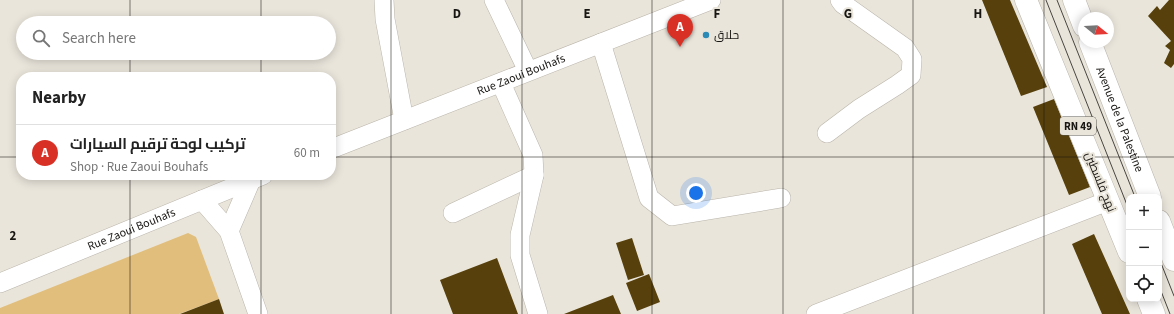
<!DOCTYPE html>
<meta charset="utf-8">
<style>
body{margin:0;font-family:"Source Sans 3",Cairo,sans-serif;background:#f2f2f2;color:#222}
.controls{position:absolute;right:12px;bottom:12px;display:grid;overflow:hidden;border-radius:8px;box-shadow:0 2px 10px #0003}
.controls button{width:36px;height:36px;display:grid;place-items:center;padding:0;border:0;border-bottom:1px solid #e0e0e0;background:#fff;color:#222;font:20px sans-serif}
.compass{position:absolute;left:1078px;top:12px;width:36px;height:36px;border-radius:50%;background:#fff;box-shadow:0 2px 10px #0003;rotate:108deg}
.you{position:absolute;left:696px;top:193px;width:14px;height:14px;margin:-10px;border:3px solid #fff;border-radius:50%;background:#1a73e8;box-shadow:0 0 0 6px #1a73e833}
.badge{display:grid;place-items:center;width:26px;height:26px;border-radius:50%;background:#d93025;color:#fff;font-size:13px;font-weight:700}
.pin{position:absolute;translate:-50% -33px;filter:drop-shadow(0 1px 2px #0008)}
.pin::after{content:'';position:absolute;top:21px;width:14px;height:12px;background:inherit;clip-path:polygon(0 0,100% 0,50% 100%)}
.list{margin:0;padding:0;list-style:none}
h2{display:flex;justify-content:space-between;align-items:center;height:52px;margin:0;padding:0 16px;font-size:17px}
h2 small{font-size:13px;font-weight:400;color:#767676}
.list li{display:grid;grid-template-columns:26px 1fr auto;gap:12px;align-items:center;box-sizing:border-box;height:56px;padding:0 16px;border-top:1px solid #e0e0e0}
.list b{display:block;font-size:15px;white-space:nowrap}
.list p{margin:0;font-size:13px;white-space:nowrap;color:#767676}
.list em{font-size:13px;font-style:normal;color:#767676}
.icon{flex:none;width:22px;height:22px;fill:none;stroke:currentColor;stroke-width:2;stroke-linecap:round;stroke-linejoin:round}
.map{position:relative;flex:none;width:1174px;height:314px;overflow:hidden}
.search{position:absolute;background:#fff;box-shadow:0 2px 10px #0003;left:16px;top:16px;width:320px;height:44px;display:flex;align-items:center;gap:10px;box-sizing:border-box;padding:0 14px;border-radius:22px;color:#767676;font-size:15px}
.panel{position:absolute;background:#fff;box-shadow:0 2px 10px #0003;left:16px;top:72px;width:320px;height:108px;border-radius:16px}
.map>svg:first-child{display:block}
.green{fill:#e1be7b}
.building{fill:#57400b}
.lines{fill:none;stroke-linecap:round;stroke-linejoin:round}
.minor-casing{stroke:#b9b4aa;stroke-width:20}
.major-casing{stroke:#b9b4aa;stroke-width:23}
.minor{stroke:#fff;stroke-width:19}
.major{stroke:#fff;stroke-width:22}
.tram{stroke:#494641;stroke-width:1}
.grid{fill:none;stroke:#181613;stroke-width:1;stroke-opacity:0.55}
.poi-dot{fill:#2c8ab6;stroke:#eae5db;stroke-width:1.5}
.labels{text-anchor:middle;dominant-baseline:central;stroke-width:4;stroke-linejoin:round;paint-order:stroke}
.shield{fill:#eae5db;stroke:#57544f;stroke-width:1}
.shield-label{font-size:11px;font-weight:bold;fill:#181613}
.poi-label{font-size:12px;fill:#181613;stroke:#eae5db;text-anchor:start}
.street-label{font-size:12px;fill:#181613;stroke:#eae5db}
.grid-label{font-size:13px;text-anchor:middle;font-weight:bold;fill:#181613;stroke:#eae5db;stroke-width:4;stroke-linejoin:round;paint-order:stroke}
</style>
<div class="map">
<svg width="1174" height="314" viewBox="0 0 1174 314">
<rect width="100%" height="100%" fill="#eae5db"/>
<!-- green -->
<path class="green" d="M188,233L196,237L219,299L179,314H0V308Z"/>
<!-- building -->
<path class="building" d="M982,0H1010L1047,87L1021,96Z
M1169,0H1174V64L1171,68L1164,63L1170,50L1165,46L1171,41L1148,16L1157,6L1160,10Z
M1054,99L1090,187L1069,195L1033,107Z
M1094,234L1130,314H1102L1072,244Z
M632,238L644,275L628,280L616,243Z
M497,258L518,314H453L440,280Z
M649,274L660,302L637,311L626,283Z
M613,295L621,314H564Z
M219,299L224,314H180Z"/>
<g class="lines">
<!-- minor casing -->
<g class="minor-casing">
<g id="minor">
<path d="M384,0L385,19L404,120"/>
<path d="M494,0L528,71"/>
<path d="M601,43L649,198L672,216L781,198"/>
<path d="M501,83L533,155L534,175L520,235V255L538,314"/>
<path d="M827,133L859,109L897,85L911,75L912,59L905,48L843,4L840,0"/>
<path id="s1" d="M331,149L711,0"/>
<path d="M202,200L229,231L258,314"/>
<path d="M453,213L534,175"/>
<path d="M229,231L251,180"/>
<path id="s2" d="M0,283L263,175"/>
<path d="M816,314L1108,201"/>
</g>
</g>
<!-- major casing -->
<g class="major-casing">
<g id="major">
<path d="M1026,0L1129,252"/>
<path d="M1074,0L1084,26"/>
<path id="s3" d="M1090,42L1150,197"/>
<path d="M1159,221L1174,260"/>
<path d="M1148,299L1154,314"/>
</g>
</g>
<!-- minor -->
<use href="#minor" class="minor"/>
<!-- major -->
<use href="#major" class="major"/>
<!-- tram -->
<path class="tram" d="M1046,0L1129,210
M1057,0L1135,197
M1159,258L1174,296
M1159,286L1170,314"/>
</g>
<!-- grid -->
<path class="grid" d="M130,0V23M261,0V23M391,0V314M522,0V314M652,0V314M783,0V314M913,0V314M1044,0V314M130,53V77M261,53V77M0,157H21M331,157H1174M130,175V314M261,175V314"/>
<!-- markers -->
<circle class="poi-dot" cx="706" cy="35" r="4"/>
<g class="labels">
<!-- shield labels -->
<rect class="shield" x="1060" y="117" width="36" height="18" rx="3"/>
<g class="shield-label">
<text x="1078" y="126">RN 49</text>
</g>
<!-- poi labels -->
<g class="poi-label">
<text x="714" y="35">حلاق</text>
</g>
<!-- street labels -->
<g class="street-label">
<text stroke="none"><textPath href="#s1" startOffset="204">Rue Zaoui Bouhafs</textPath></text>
<text stroke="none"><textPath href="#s3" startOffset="83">Avenue de la Palestine</textPath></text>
<text transform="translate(1100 182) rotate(68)">نهج فلسطين</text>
<text stroke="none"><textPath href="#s2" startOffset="142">Rue Zaoui Bouhafs</textPath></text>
</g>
</g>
<g class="grid-label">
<text x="457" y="18">D</text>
<text x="587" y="18">E</text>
<text x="717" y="18">F</text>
<text x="848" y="18">G</text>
<text x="978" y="18">H</text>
<text x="13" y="240">2</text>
</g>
</svg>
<div class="controls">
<button>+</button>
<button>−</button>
<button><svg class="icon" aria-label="locate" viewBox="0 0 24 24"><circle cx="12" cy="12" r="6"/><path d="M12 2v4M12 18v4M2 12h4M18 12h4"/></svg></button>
</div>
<svg class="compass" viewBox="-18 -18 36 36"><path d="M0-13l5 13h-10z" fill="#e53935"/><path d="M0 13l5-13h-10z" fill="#767676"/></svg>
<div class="you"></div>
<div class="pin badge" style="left:680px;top:47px">A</div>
<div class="search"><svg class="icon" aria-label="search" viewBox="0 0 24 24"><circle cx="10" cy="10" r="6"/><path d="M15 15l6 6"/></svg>Search here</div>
<section class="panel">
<h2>Nearby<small></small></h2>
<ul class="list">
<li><span class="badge">A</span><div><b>تركيب لوحة ترقيم السيارات</b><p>Shop · Rue Zaoui Bouhafs</p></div><em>60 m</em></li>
</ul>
</section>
</div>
